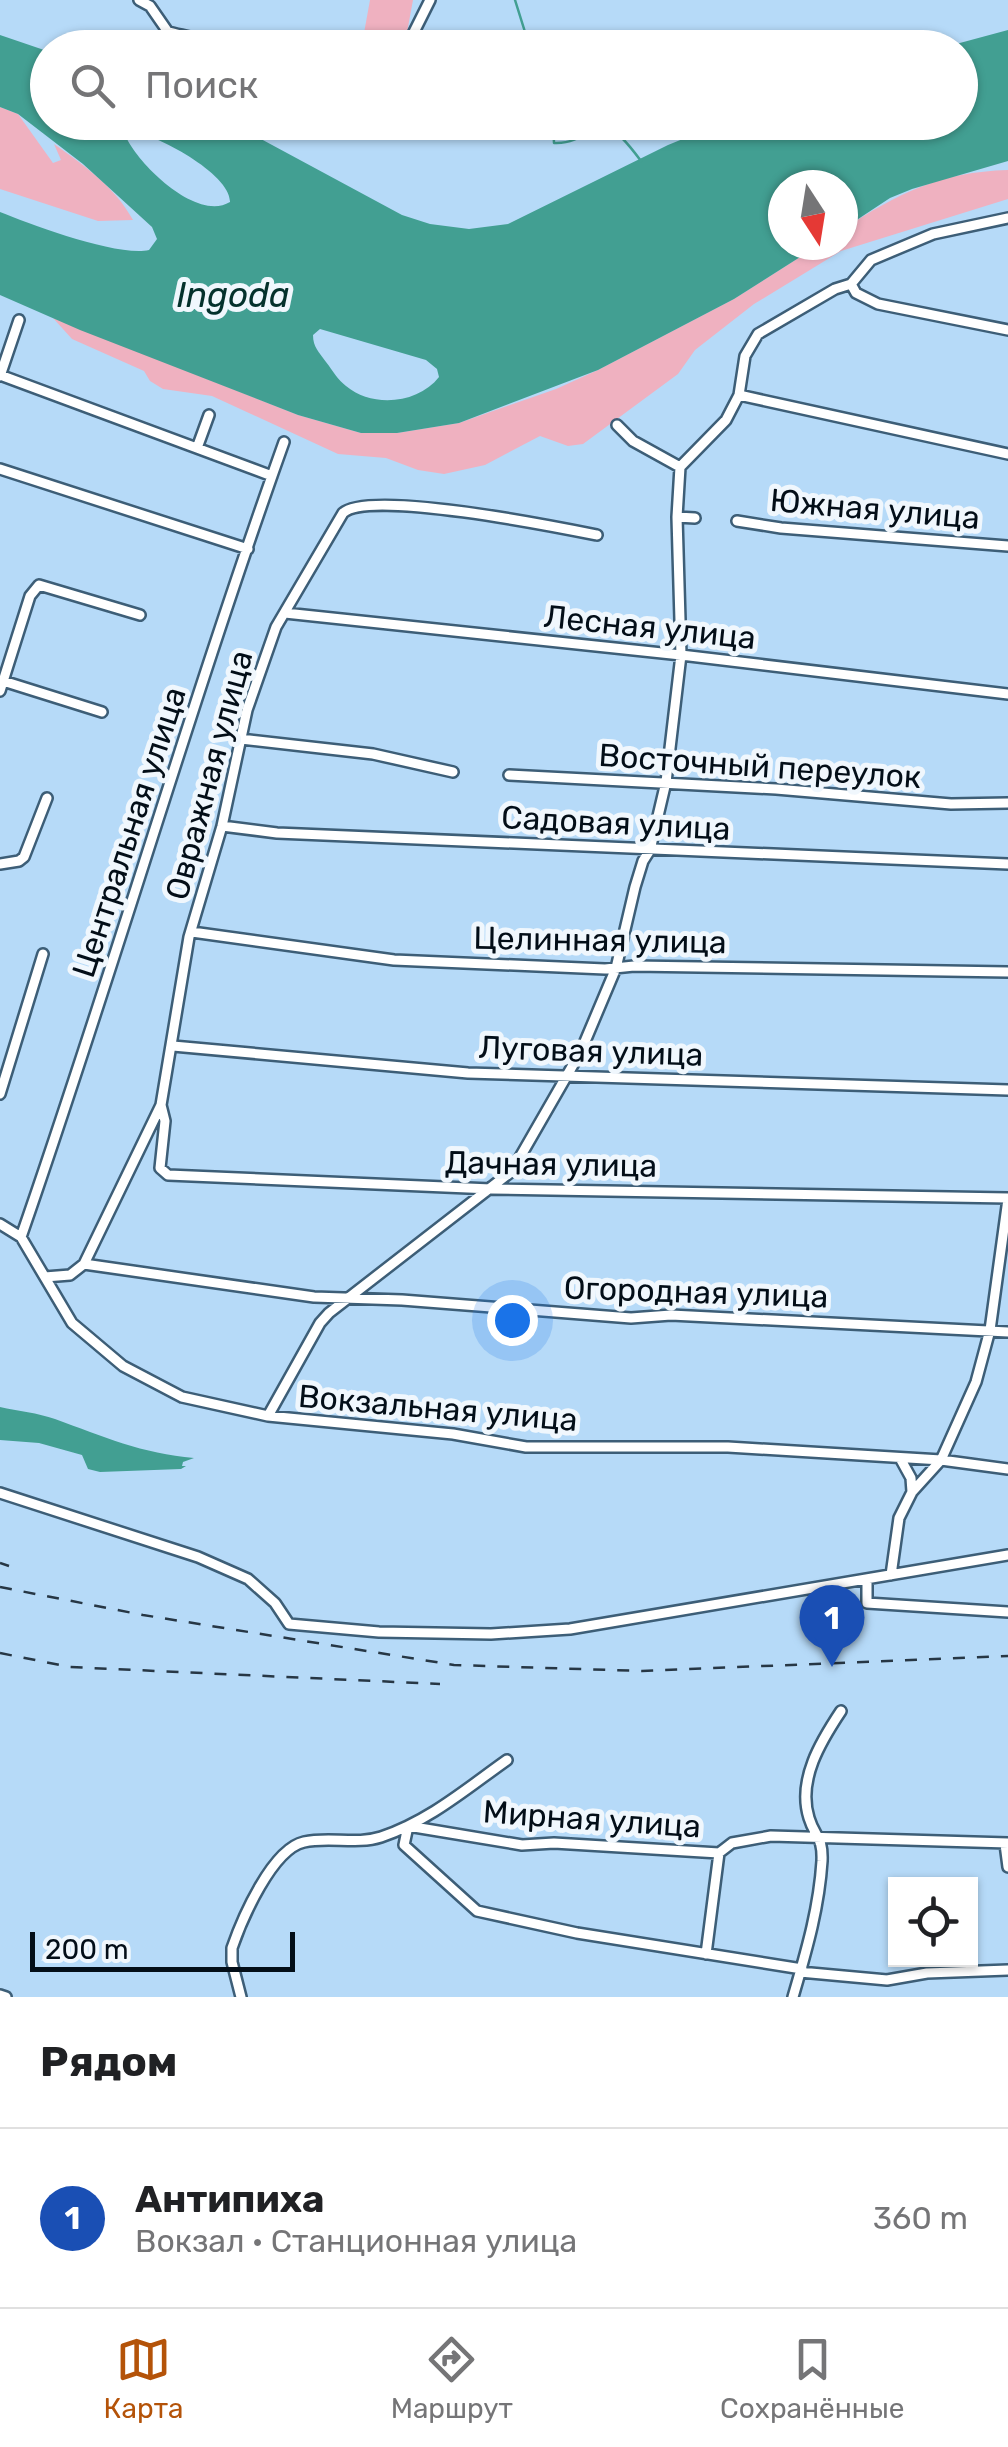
<!DOCTYPE html>
<html lang="ru">
<meta charset="utf-8">
<style>
body{margin:0;font-family:Rubik,sans-serif;background:#f2f2f2;color:#202124}
.controls{position:absolute;right:30px;bottom:30px;display:grid;overflow:hidden;border-radius:0px;box-shadow:0 2px 8px #0004}
.controls button{width:90px;height:90px;display:grid;place-items:center;padding:0;border:0;border-bottom:2px solid #e0e0e0;background:#fff;color:#202124;font:50px sans-serif}
.compass{position:absolute;left:768px;top:170px;width:90px;height:90px;border-radius:50%;background:#fff;box-shadow:0 2px 8px #0004;rotate:168deg}
.scale{position:absolute;left:30px;bottom:25px;width:265px;box-sizing:border-box;padding-left:10px;border:5px solid #030e18;border-top:0;font-size:28px;line-height:35px;white-space:nowrap;color:#030e18;-webkit-text-stroke:8px #f0f7fd;paint-order:stroke}
.you{position:absolute;left:512px;top:1320px;width:35px;height:35px;margin:-25px;border:8px solid #fff;border-radius:50%;background:#1a73e8;box-shadow:0 0 0 15px #1a73e833}
.badge{display:grid;place-items:center;width:65px;height:65px;border-radius:50%;background:#b45309;color:#fff;font-size:32px;font-weight:700}
.pin{position:absolute;translate:-50% -82px;filter:drop-shadow(0 2px 5px #0008)}
.pin::after{content:'';position:absolute;top:52px;width:35px;height:30px;background:inherit;clip-path:polygon(0 0,100% 0,50% 100%)}
.list{margin:0;padding:0;list-style:none}
h2{display:flex;justify-content:space-between;align-items:center;height:130px;margin:0;padding:0 40px;font-size:42px}
h2 small{font-size:32px;font-weight:400;color:#757577}
.list li{display:grid;grid-template-columns:65px 1fr auto;gap:30px;align-items:center;box-sizing:border-box;height:180px;padding:0 40px;border-top:2px solid #e0e0e0}
.list b{display:block;font-size:38px;white-space:nowrap}
.list p{margin:0;font-size:32px;white-space:nowrap;color:#757577}
.list em{font-size:32px;font-style:normal;color:#757577}
.icon{flex:none;width:55px;height:55px;fill:none;stroke:currentColor;stroke-width:2;stroke-linecap:round;stroke-linejoin:round}
.map{position:relative;flex:none;width:1008px;height:1997px;overflow:hidden}
.search{position:absolute;background:#fff;box-shadow:0 2px 8px #0004;left:30px;right:30px;top:30px;height:110px;display:flex;align-items:center;gap:25px;box-sizing:border-box;padding:0 35px;border-radius:55px;color:#757577;font-size:38px}
.sheet{height:310px;background:#fff}
nav{display:flex;justify-content:space-around;align-items:center;box-sizing:border-box;height:140px;border-top:2px solid #e0e0e0;background:#fff;font-size:28px;color:#757577}
nav a{display:grid;justify-items:center;gap:5px}
nav .on{color:#b45309}
.map>svg:first-child{display:block}
.green{fill:#efb1c0}
.water{fill:#429f92;fill-rule:evenodd}
.lines{fill:none;stroke-linecap:round;stroke-linejoin:round}
.stream{stroke:#429f92;stroke-width:2.5}
.minor-casing{stroke:#3d5e77;stroke-width:14}
.minor{stroke:#fff;stroke-width:9}
.rail{stroke:#273745;stroke-width:2.5;stroke-dasharray:12 12;stroke-linecap:butt}
.labels{text-anchor:middle;dominant-baseline:central;stroke-width:10;stroke-linejoin:round;paint-order:stroke}
.street-label{font-size:32px;fill:#030e18;stroke:#f0f7fd}
.water-label{font-size:35px;font-style:italic;fill:#04312c;stroke:#f0f7fd}
</style>
<div class="map">
<svg width="1008" height="1997" viewBox="0 0 1008 1997">
<rect width="100%" height="100%" fill="#b6daf8"/>
<!-- green -->
<path class="green" d="M370,0H413L406,38L364,33Z
M0,107L18,114L53,163L61,160L54,144C85,166 115,187 133,220L98,221L0,189Z
M1008,170V199L841,251L754,304L695,350L678,374L583,444L568,446L540,436L485,465L444,474L418,470L386,458L338,454L212,396L163,389L150,381L144,371L72,339L53,318L298,415L361,433H397L459,423L556,389L598,370L734,299L819,245H843V229C899,193 940,172 1008,170Z"/>
<!-- water -->
<path class="water" d="M1008,30V161L912,189L890,198L843,229V185H783V245H819L734,299L598,370L459,423L397,433H361L298,415L80,330L0,295V212C32,225 118,257 149,250L157,239L152,227L83,164L18,114L0,107V35L47,51L48,122L231,123L402,215L430,224L469,229L508,224L668,145L722,123L960,122V48L945,47ZM130,131C156,134 231,174 230,202C197,222 139,165 126,137ZM320,329L426,360L437,369L439,377C418,404 372,408 346,386C338,380 333,371 326,362C319,352 313,347 313,335Z
M0,1407C18,1411 38,1413 55,1419C102,1436 143,1454 194,1458L183,1462L182,1466H186L181,1469L100,1472L88,1469L82,1455L39,1443L0,1440Z"/>
<g class="lines">
<!-- stream -->
<path class="stream" d="M515,0L530,48
M553,122L554,143C600,145 590,92 641,161"/>
<!-- minor casing -->
<g class="minor-casing">
<path id="minor" d="M139,0L150,6L168,32C186,36 204,41 222,43C284,49 347,40 409,42L430,0
M409,42L464,37L468,48
M851,284L856,293L878,304L1008,330
M0,375L272,476
M0,376L19,320
M739,395L1008,454
M617,425L633,441L680,467
M197,448L209,415
M680,467L726,420L739,395L745,356L758,334L835,289L851,284L871,260L933,234L1008,218
M0,469L248,549
M677,517L695,518
M737,521L781,528L1008,546
M285,613L681,655L1008,694
M3,681L102,712
M0,691L30,596L39,585L140,615
M241,739L373,754L453,772
M509,775L776,789L951,804L1008,803
M222,826L277,833L1008,864
M0,864L19,861L24,857L47,798
M192,932L394,960L605,969L634,966L1008,972
M173,1046L468,1073L1008,1090
M0,1094L43,954
M161,1105L165,1121L160,1168L168,1175L491,1189L1008,1198
M0,1224L21,1237L72,1323L123,1366L182,1397L268,1416L453,1434L526,1447H728L941,1460L1008,1469
M21,1237C113,973 190,705 284,442
M84,1264L314,1297L402,1300L631,1318L671,1315L1008,1332
M45,1277L70,1275L84,1264L161,1105L189,937L222,826L247,710L276,627L343,513C368,489 557,527 597,535
M268,1416L320,1323L329,1313L512,1171L581,1051L616,968L635,887L643,861L650,850L666,782L681,655L677,517L680,467
M900,1458L911,1478L912,1492
M0,1493L198,1557L248,1579L275,1603L289,1624L379,1632L491,1634L570,1629L1008,1555
M891,1575L899,1518L912,1492L941,1460L976,1382L990,1330L1008,1199
M867,1579V1603L1008,1612
M1005,1844L1008,1867
M706,1954L719,1853
M802,1969L577,1933L477,1911L404,1845L408,1826L522,1845L554,1843L719,1853L732,1843L771,1836L1008,1843
M800,1972L887,1980L927,1973L1008,1970
M0,1995L6,1997
M241,1997L232,1962V1948C242,1919 272,1849 304,1842C329,1836 356,1845 381,1837C429,1821 466,1789 507,1760
M793,1997C806,1952 819,1909 822,1861C823,1836 815,1838 809,1818C797,1780 821,1741 841,1711"/>
</g>
<!-- minor -->
<use href="#minor" class="minor"/>
<!-- rail -->
<path class="rail" d="M0,1563L9,1566
M0,1587L143,1615L454,1665L642,1671L1008,1656
M0,1653L70,1667L440,1684"/>
</g>
<g class="labels">
<!-- street labels -->
<g class="street-label">
<text transform="translate(875 509) rotate(5)">Южная улица</text>
<text transform="translate(650 627) rotate(6)">Лесная улица</text>
<text transform="translate(760 766) rotate(4)">Восточный переулок</text>
<text transform="translate(209 775) rotate(-75)">Овражная улица</text>
<text transform="translate(616 823) rotate(3)">Садовая улица</text>
<text transform="translate(129 832) rotate(-72)">Центральная улица</text>
<text transform="translate(600 940) rotate(1)">Целинная улица</text>
<text transform="translate(591 1051) rotate(2)">Луговая улица</text>
<text transform="translate(551 1164) rotate(1)">Дачная улица</text>
<text transform="translate(696 1292) rotate(2)">Огородная улица</text>
<text transform="translate(438 1408) rotate(5)">Вокзальная улица</text>
<text transform="translate(592 1819) rotate(4)">Мирная улица</text>
</g>
<!-- water labels -->
<g class="water-label">
<text x="233" y="295">Ingoda</text>
</g>
</g>
</svg>
<div class="controls">
<button><svg class="icon" aria-label="locate" viewBox="0 0 24 24"><circle cx="12" cy="12" r="6"/><path d="M12 2v4M12 18v4M2 12h4M18 12h4"/></svg></button>
</div>
<svg class="compass" viewBox="-18 -18 36 36"><path d="M0-13l5 13h-10z" fill="#e53935"/><path d="M0 13l5-13h-10z" fill="#757577"/></svg>
<div class="scale">200 m</div>
<div class="you"></div>
<div class="pin badge" style="left:832px;top:1667px;background:#1a4fb4">1</div>
<div class="search"><svg class="icon" aria-label="search" viewBox="0 0 24 24"><circle cx="10" cy="10" r="6"/><path d="M15 15l6 6"/></svg>Поиск</div>
</div>
<section class="sheet">
<h2>Рядом<small></small></h2>
<ul class="list">
<li><span class="badge" style="background:#1a4fb4">1</span><div><b>Антипиха</b><p>Вокзал · Станционная улица</p></div><em>360 m</em></li>
</ul>
</section>
<nav>
<a class="on"><svg class="icon" aria-label="map" viewBox="0 0 24 24"><path d="M3 6l6-2 6 2 6-2v14l-6 2-6-2-6 2zM9 4v14M15 6v14"/></svg>Карта</a>
<a><svg class="icon" aria-label="directions" viewBox="0 0 24 24"><path d="M12 3l9 9-9 9-9-9zM9 14v-3h6M13 9l2 2-2 2"/></svg>Маршрут</a>
<a><svg class="icon" aria-label="saved" viewBox="0 0 24 24"><path d="M7 4h10v16l-5-4-5 4z"/></svg>Сохранённые</a>
</nav>
